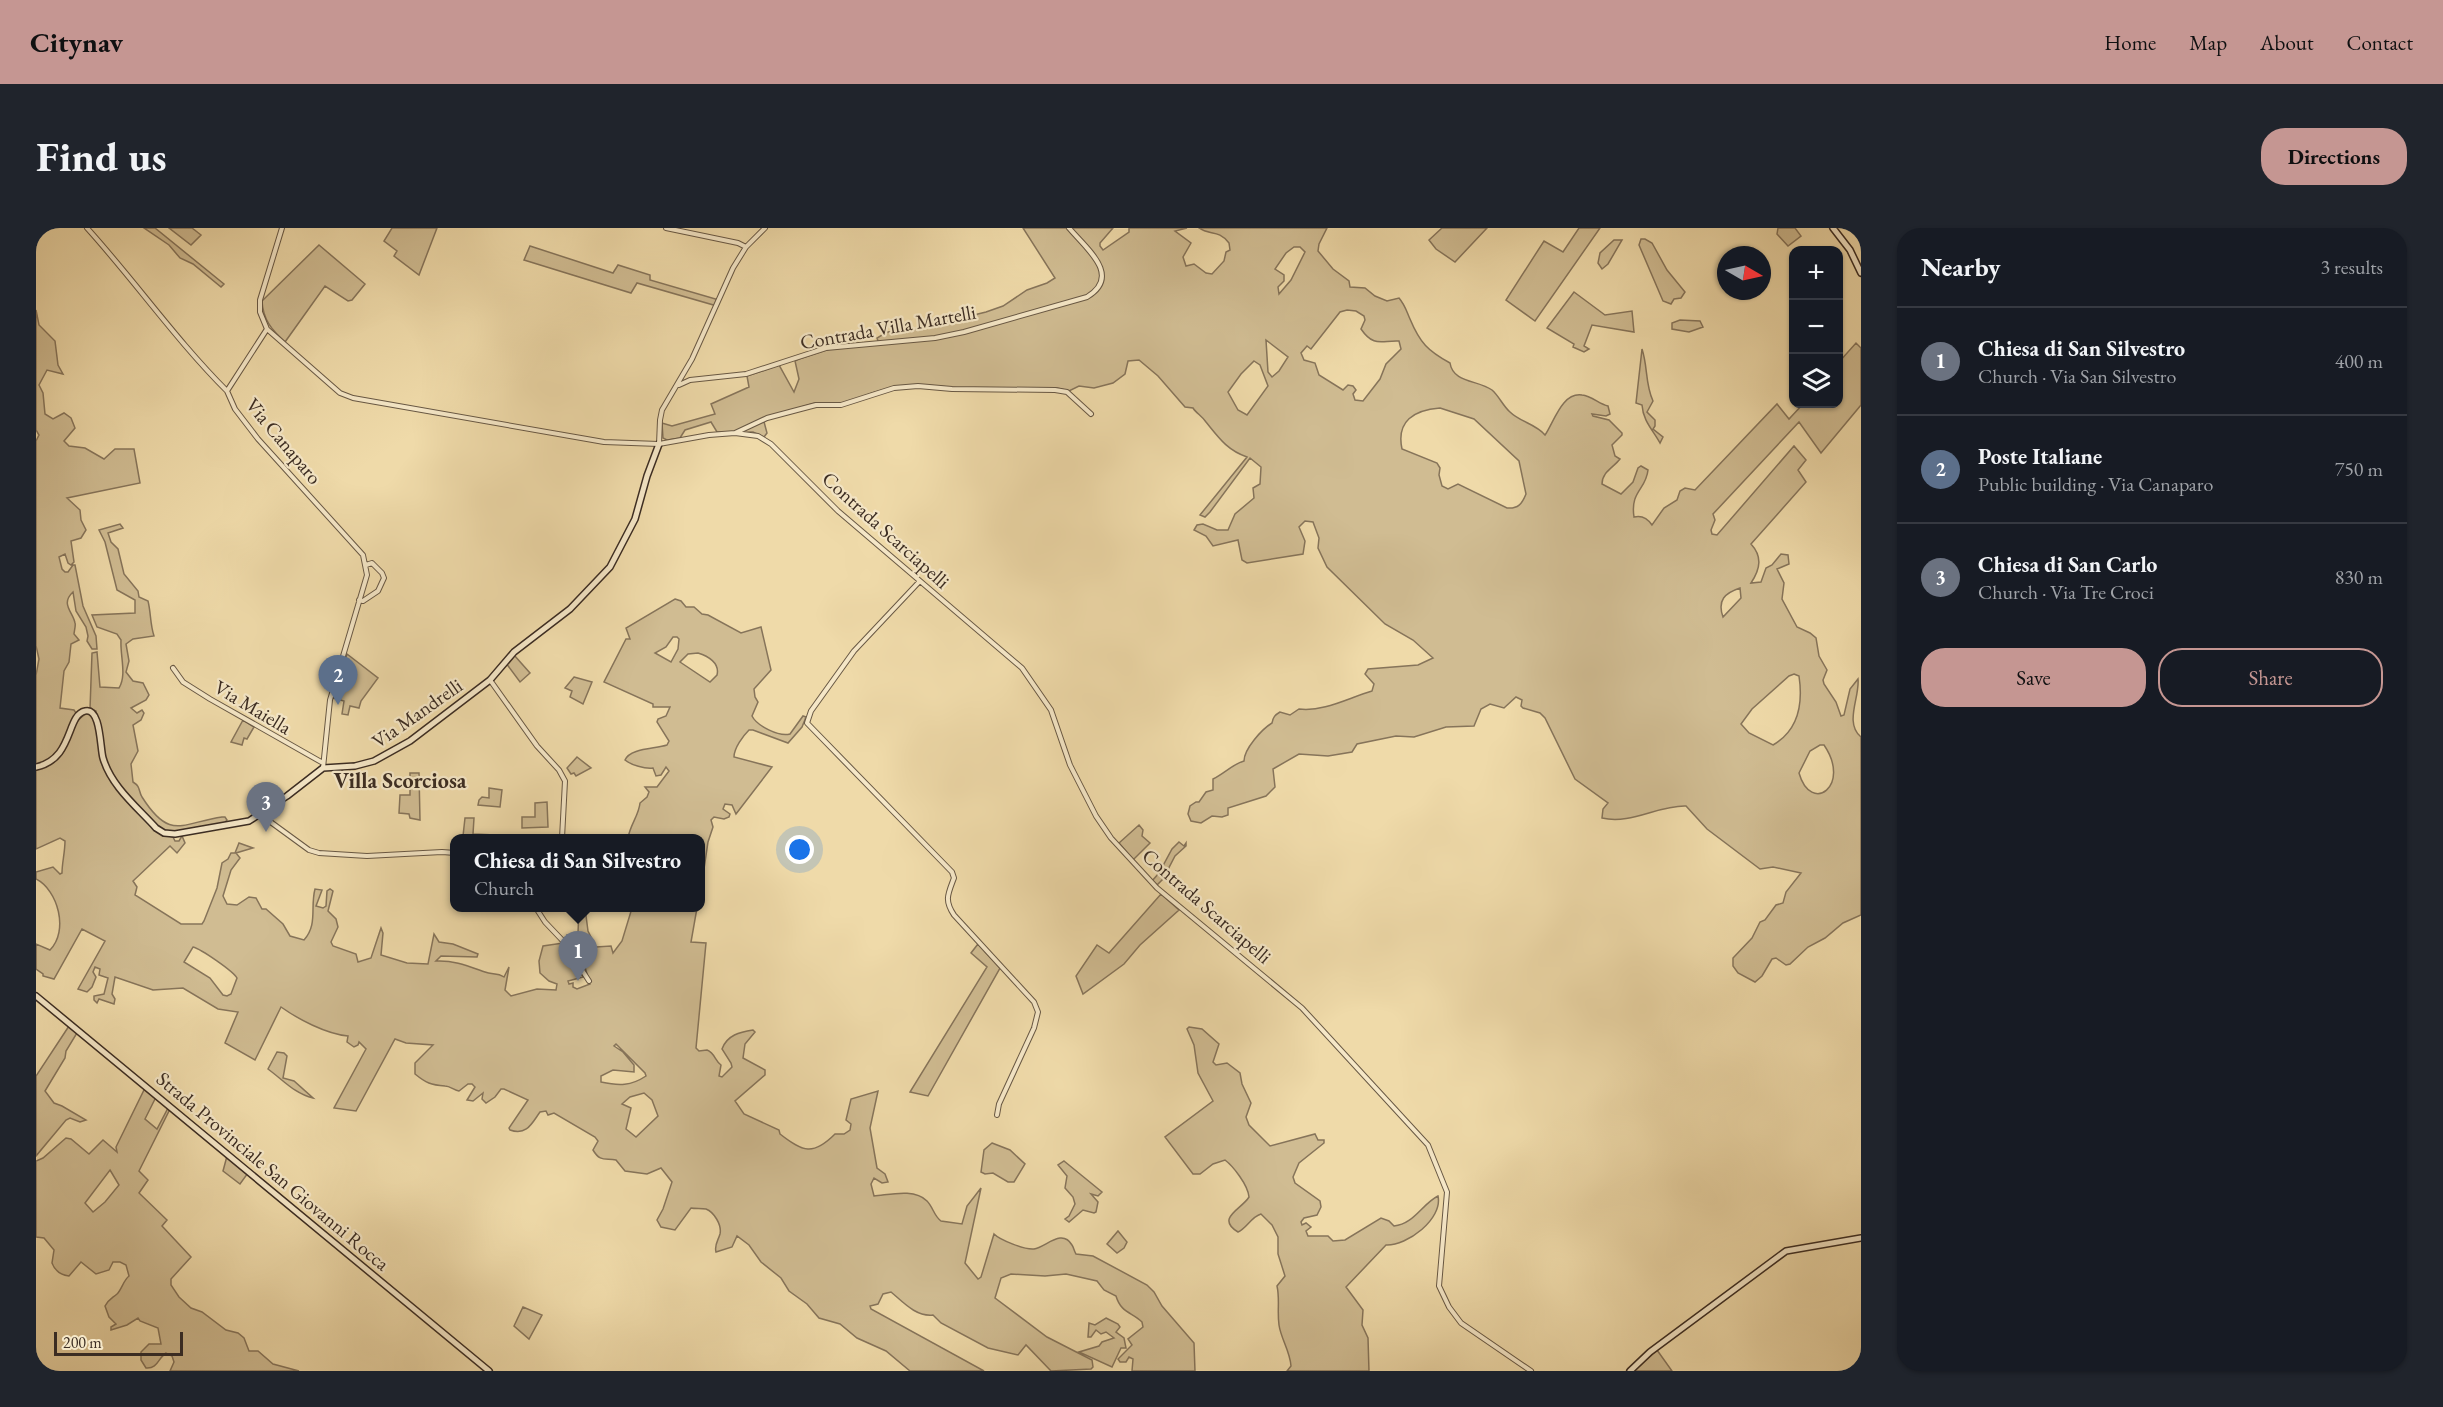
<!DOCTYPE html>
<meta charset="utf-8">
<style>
body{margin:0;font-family:"EB Garamond",serif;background:#20242c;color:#f1f3f6}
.controls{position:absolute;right:18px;top:18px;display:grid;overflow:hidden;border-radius:12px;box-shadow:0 2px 4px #0004}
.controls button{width:54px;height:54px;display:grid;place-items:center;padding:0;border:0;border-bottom:2px solid #363941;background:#171b24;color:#f1f3f6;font:30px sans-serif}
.compass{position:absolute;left:1681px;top:18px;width:54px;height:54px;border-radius:50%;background:#171b24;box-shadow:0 2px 4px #0004;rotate:99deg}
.scale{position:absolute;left:18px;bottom:15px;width:129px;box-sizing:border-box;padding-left:6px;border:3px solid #3b2c22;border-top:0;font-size:16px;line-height:21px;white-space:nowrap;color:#3b2c22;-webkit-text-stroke:4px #f5e7c7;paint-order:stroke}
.you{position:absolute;left:764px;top:622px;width:21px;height:21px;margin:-15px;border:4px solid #fff;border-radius:50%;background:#1a73e8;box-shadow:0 0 0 9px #1a73e833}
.badge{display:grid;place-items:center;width:39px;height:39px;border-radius:50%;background:#c59692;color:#fff;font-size:20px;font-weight:700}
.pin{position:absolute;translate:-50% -50px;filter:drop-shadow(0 2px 3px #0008)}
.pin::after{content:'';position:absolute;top:32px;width:21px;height:18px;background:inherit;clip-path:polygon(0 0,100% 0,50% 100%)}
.popup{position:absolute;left:414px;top:606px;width:255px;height:78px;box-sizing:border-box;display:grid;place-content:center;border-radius:12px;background:#171b24;filter:drop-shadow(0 2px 4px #0005);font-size:20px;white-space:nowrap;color:#9ea1a6}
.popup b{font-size:22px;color:#f1f3f6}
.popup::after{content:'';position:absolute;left:50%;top:100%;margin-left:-12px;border:12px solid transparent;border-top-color:#171b24}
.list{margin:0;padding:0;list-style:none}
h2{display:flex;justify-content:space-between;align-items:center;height:78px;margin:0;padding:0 24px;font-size:26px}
h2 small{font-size:20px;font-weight:400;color:#9ea1a6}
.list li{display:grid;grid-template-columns:39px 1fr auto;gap:18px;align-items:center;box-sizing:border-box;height:108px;padding:0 24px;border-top:2px solid #363941}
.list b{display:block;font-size:22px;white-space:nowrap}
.list p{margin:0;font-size:20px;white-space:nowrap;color:#9ea1a6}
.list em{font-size:20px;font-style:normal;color:#9ea1a6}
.actions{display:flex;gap:12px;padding:18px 24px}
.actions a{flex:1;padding:14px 0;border:2px solid #c59692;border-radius:24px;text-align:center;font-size:21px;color:#c59692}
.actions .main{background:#c59692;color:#111}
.icon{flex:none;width:33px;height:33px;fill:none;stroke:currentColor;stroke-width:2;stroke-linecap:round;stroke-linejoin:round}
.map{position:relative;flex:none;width:1825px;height:1143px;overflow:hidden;border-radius:24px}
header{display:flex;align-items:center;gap:36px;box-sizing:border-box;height:84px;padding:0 30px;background:#c59692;color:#111}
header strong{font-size:28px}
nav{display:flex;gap:33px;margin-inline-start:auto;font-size:21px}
.intro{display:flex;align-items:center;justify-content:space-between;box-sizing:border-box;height:144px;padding:0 36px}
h1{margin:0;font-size:42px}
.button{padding:15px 27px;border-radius:24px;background:#c59692;color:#111;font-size:21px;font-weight:700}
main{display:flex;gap:36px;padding:0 36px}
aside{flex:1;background:#171b24;border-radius:24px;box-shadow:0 2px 4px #0004}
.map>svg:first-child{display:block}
.green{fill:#d0bc92;stroke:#86745a;stroke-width:1.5;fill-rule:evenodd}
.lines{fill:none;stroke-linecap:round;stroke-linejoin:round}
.street-casing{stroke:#685844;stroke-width:6}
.secondary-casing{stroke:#3b2c22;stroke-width:8}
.street{stroke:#f5e7c7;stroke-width:4}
.secondary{stroke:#f5e7c7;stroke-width:5}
.labels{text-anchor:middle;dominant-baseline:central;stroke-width:4.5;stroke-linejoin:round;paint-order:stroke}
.street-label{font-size:20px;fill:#3b2c22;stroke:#f5e7c7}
.quarter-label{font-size:22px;font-weight:bold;fill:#3b2c22;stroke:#f5e7c7}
</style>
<header>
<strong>Citynav</strong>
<nav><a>Home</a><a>Map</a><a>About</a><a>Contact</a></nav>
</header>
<div class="intro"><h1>Find us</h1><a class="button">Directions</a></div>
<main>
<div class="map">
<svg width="1825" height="1143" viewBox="0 0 1825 1143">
<rect width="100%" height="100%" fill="#efdaa9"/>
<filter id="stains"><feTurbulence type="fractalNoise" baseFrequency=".00333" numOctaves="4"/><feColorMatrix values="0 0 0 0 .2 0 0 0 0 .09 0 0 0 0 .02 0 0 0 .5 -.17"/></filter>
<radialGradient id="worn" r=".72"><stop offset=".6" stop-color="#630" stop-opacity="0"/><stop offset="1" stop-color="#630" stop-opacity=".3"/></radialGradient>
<!-- green -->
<path class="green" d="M108,0H119L188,56L185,59L157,36L144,30L133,17Z
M133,0H156L165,7L155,17Z
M356,0H401L383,47L358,28L361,23L348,13Z
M987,0H1077L1064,15V18L1067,22L1093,4V0H1151L1139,3L1155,15L1147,29L1150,38L1158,36L1170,45L1176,46L1188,33L1190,24L1194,22L1193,15C1182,1 1174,8 1163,0H1291L1283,16L1282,23L1297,41L1313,53L1314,59L1329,60L1339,68L1351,73L1363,70C1369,77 1370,82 1374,91C1384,115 1392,123 1414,135C1417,155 1442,152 1456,162C1463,168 1467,178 1474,184C1484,194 1500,196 1509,207C1518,194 1526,164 1546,167C1556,168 1563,176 1572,178L1574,186L1570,188L1556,186L1557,188L1573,192L1586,205V207L1576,217L1579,228L1584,231C1577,240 1566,244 1566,256L1585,266L1597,254L1602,240L1605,238L1612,242C1610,262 1594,263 1598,289C1606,287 1612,291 1616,297L1628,280L1641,272L1644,263L1649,260L1659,262L1741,176L1753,191L1767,176H1802L1803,134L1820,115L1825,120V177L1785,225L1763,194L1677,286L1679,292L1675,302L1676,306L1681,307L1758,218L1770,232L1762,242L1770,254L1715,316C1726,328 1725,340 1715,355L1725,354L1730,340L1736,337L1745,326L1752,327L1753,336L1741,341L1748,355L1746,371L1761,399L1774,405L1780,410L1783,428L1791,442L1787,452L1788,456L1800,474L1805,488L1808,487L1814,461L1822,451C1824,469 1808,495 1825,509V687L1807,695L1789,710L1772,719L1754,736L1750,737L1740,730L1736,731L1726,748L1719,754L1702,745L1697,738V730L1716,710L1724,694L1729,692L1740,677L1747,675L1750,664L1765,645L1737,639L1724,641L1671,601L1650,578C1622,577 1595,597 1566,590L1567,581L1572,575L1539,551L1509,490L1504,485L1487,480L1485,478L1486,472L1480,469L1468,480L1454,476L1445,481L1438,498L1410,499L1378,509L1360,508L1321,516L1316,524L1292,528L1263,526L1237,541L1239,559L1230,568L1192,580V587L1186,589L1176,588L1165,595L1155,593L1152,586L1154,578L1160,574H1163L1170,564L1177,562V551C1189,545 1197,536 1208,533C1208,521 1226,501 1236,495C1237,489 1239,487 1244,484L1254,487L1263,481C1288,484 1312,470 1336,463L1338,456L1329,446L1332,441L1382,437L1397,430L1377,412L1349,396L1291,339L1282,320L1283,310L1277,294L1269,293L1263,299L1269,313L1267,326L1211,335L1206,332L1202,312L1177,318L1170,308L1158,302L1161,297L1167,296L1181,302H1192L1199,286L1218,270L1217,260L1224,256L1225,239L1214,230L1174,284L1169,289L1164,287L1211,229C1191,222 1183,210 1170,194C1166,188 1160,185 1157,180L1149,179L1122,148L1103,132L1092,133L1089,146L1077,155L1058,160L1043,158L1033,163L1021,160L935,161L890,157L854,160L836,165L812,175H779L727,190L731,205L728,209L717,204H681L675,194L649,202L644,210L631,212L627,210L626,195L636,198L679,186L675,176L713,159L711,148L743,137L758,164L763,151L759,133L763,131L794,121L843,116L841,110L851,104L873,103L950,84L967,78L991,62L1011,55L1019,50ZM1258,19H1264L1269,24L1255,52L1243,66L1242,59L1248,53V47L1239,41L1250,25ZM1311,82L1320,83L1328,88L1329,92L1325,101C1338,120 1346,112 1363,113L1365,121L1350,136L1344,151L1327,173L1319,172L1317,166L1320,162L1317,158L1312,157L1307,162L1283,147L1279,135L1268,132L1265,125L1271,118L1275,121L1304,84ZM1230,112L1252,129L1243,143L1236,149L1232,144ZM1218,133L1224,137L1232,158L1211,187L1202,182L1192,164L1205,146ZM1404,180L1438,191L1483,233L1490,266C1486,276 1482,281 1471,280L1422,256L1412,261L1406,258L1403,247L1404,240L1401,235L1366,221C1360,193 1378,182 1404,180ZM1704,360L1705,370L1687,389C1681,372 1689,365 1704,360ZM1758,446L1763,448C1767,475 1763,502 1737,517L1713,505L1705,496L1716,481L1753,448ZM1784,517H1788C1816,558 1775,587 1763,545L1774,523Z
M1406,0H1451L1419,34L1400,21L1393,12Z
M1543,0H1564L1499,93L1470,72L1508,13L1527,24Z
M1742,0H1759L1765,8L1752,18L1741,6Z
M1605,11H1609L1616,15L1631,42L1649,64L1645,70L1638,71L1635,76L1627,73L1603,17Z
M1578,12H1586L1572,36L1566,41L1562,35L1564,25Z
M283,17L329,56L316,72L312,73L289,58L249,114C236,102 227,92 226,73Z
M494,18L577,45L582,37L614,47V52L683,72L681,78L601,55L595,65L488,32Z
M1538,64L1569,87L1596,83L1598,104L1556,97L1548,118L1553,121L1548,124L1537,119L1538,116L1511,100Z
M0,82L3,97L19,113L22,137L27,146L11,142L3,157L7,165L9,186L17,191L28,185L35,190L39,200L28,213L33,218L49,220L68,231L79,221H98L104,255L31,270L44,282L45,292L50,302L45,310L35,313L38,334L35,337L32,335L29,326L23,329L26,341L29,344H32L37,337H39L47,378L60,408L61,421H56L51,413L52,408L50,399L40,383L37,364C24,376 37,384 39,395C40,397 38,404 38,406L43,412L35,416L33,434L28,443L24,480L38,482L40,485L21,526L16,532L0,537V447L3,431L0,418V213L3,207L0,202Z
M1644,92L1664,93L1667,99L1653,104L1636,101V95Z
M1606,121C1612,139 1609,156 1617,173L1611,184L1619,192V198L1617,201L1627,209L1624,215C1617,202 1607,193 1606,177L1600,175Z
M84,296L87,300L72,305L75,314L82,321L88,346L102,363L103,369L112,373C115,385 114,396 118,408L97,411L90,416L93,433L90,444L97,453L107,455L113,467L110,472L95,480L101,485L106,482L108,485L105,492L97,497L102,523L95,536L97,554C105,559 102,562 106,569C134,613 145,595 186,589H189L191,592L188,596L144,604L132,603L126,601L115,592L81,555L75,544L69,530L60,483L54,481L56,425L61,424L64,459L83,460C91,447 84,428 85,412L81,406L61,399L56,387L99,385V372L81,362L69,314L63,302Z
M639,371L645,373L650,379H658L666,386L672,387L705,405L725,399L735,442L718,461L719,469L722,474L716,488C721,498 743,509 754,506L767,488L770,489L766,499L752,515L717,502H713C707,508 698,520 698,529L736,539L700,586L696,577L689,576L687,581L694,586L693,589L688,591L678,589L675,592L677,599L672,614L665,661V610H592C594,597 603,587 604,575L611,569L613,564L609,559H621L633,543L630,539L625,547L620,548L617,540C609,541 595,537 589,532C594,520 619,521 631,517L633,513L621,494L622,491L630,488L634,479H617V476L568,454L590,411H594L590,400ZM637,409H641L643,411L642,421L635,434L619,425L630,419ZM662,425C672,428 684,435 681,447L674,454L644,434L652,426Z
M311,426L342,450L325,473L323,480L314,478L312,487L306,486L308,473L297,470Z
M478,427L494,445L484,454L470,435Z
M538,449L556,454L547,476L534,469L536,463L529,460Z
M51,485L56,486L76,554L129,607L137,609L139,613H143L146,608L149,615L141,625L134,618L97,653L101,659L99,667L145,696H166L168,693L181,660L186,635L192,631L195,625H199L203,615L217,620L200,625L204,630L195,642L187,668L191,676L201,677L213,669L220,670L226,681H230L247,696L254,708L268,712C282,696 274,680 279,661L286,662L280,678L287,680L290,678L291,663L294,661L297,663L292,683L300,691L302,699L295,714L297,718L320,726L322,734L335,730L345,700L347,705L345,727L371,735L392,736L398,706L403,714L417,716L442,726L441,729L405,728L400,733C418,732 432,738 449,744C456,747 461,744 468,749L473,739L469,762L475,768L501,761L520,762L521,756L513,753L504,745L503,733L507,718L527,715L547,749L532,753L533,756L537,755V759L541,761L554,756L549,739L546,737L544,729L539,724L541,716L530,711L531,707L539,708L542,705L543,680H549L552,703L560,719L575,718L577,725L586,713L596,680H661L655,714L670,715L660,820L663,823L671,822C679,825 679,833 685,837L683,848L686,849L696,839L695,835L686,821C691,807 704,804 717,802L719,804L709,816L707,830L729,842V847L699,873L708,886L743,902L744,906C767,924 777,928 799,906H808L814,902L815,896L810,892L815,871L842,863L834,900L841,940L849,946L852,954L846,955L838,950L835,956L838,968C853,967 878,960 891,973C897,979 898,988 905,993L926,996L931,978L945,960L929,1035L942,1051L945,1049L958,1006C964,1012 989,1022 998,1021C1010,1019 1026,1000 1036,1017C1038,1020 1038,1023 1040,1026L1057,1028L1111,1057L1118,1064L1126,1078L1158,1115L1159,1143H1096L1097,1131L1093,1129L1090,1134H1084L1082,1131L1096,1117L1092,1111L1107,1099L1106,1094C1096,1084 1085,1085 1080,1068L1068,1062L1061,1053L1030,1046L1009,1048L975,1046L965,1050L959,1070L1011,1109L1056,1132L1057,1139L1055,1141L1015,1143L990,1117L982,1127L952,1120L905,1095L897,1087C880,1089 867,1074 855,1064L847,1066L842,1076L834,1078L835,1081L948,1143H874L850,1123L821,1110L804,1096L783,1090L771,1076L753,1063L745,1050L725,1034L713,1017L701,1008L696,1019L680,1024C678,1017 682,1013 684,1006C686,997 678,984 670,981C666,980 659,981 655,980L639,1002L625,999L621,992L627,981L636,954L625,940L611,946L589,943L580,932C569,930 564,934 557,922L562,913L559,909L518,885L512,887L510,883L504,884C496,895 491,908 474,902L473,900L492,872L468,861H465L459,869L450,875L446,871L447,865L437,873L431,872L439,859L436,856H432L423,863C418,862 414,858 409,858C395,857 390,855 379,846V835L397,817L370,815L359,811L320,883L298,880L330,821L323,814L322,817L318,819L311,814L312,808C290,806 262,791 245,779L219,832L189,815L202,784L182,781L147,760L117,762L79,749L76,766L79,771L78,776L63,771L61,775L58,772V768L68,766L72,750L63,747L64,741L59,739L57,744L60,749L56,759L51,764L42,761L69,713L46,701L18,751L7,748V746L0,741V716L14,722C33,703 22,662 0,651V644L17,639L24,646L26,645C26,635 29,624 29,613L24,610L0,621V541C42,533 24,501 51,485ZM157,719C165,721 197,743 201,750L195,766L191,768L187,767L174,750L148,734ZM580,816L609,845L610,848C595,858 583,858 565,854V848L577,842L598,844V837L587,824L578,818ZM608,865L616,872L622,888L600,909L590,901L595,880L586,876L594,869Z
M207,492L218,499L211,511L208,510L206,517L195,514Z
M541,529L555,540L540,548L538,545L535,546L531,540Z
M374,545H383L384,592L374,590L373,586L363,585L364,567H374Z
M453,560L466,562L464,579L442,577L443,572L446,569L453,570Z
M511,574L512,599L486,600V589H499V575Z
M429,590H438L437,606L459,607V610H437V609L427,608Z
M1103,597L1107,602L1106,608L1114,615L1097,632L1083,615Z
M1143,614L1148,618L1150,615V618L1139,628L1127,651L1121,657L1116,653L1123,645L1136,621Z
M1125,666L1143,682L1104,717L1088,736L1047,766L1040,748L1061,717L1073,725Z
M942,716L964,740L892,868L874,864L951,739L935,725Z
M33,798L41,805L30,823L29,830L9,863L18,875L26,878L50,892L44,894L34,890L30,892L0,928V848Z
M1153,799L1166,801L1183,816L1177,834L1180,837L1191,835L1204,845L1206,856L1215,875L1210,889L1213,897L1234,918L1279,906L1282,912H1288V915L1263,935L1257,949L1259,955L1284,973L1285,979L1281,987L1268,990L1265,994L1266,997L1270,995L1275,999L1270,1003L1272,1008H1292L1297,1013L1309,1012L1345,990L1353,993L1358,998C1378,996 1386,976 1402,968C1407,991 1371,1018 1350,1017L1310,1059L1327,1082L1326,1097L1332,1110L1333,1143H1251L1255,1138C1254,1123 1245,1111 1243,1097C1241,1083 1244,1071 1241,1058L1249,1048L1242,1026V1009L1236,997L1225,986C1215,989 1211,1000 1202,1004C1179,990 1206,981 1213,969C1212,957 1197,938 1189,932L1177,936L1164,946H1157L1129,909L1177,873L1162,845L1158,817L1151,801Z
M241,824L248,825L251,828L247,850L258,853L277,870C259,866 247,852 232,841Z
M109,860L120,869L109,891L121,901L132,880L134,881L103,943L112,952L103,965L131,992L126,998L155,1029L135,1051V1057L143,1069L155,1080L166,1084L190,1102L202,1105L208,1110L213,1123H222L237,1136L263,1143H134L138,1134L136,1128L130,1125C122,1130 122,1141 110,1140L105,1132V1124L113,1116H125L122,1100L104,1093L102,1090L91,1097L75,1102V1099L80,1096L73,1089L69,1078C72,1072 75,1071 81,1066C86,1061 87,1053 93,1048L90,1037L84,1034H77L73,1042L60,1046L45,1034L33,1048C25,1047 19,1043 16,1035L18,1022L8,1010L0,1009V933L7,930L30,910L35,911L53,926L67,912L81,924L80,919ZM74,942L83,957L69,974L57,984L49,975Z
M956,915L974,922L989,936L978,954H972L957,945L949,946L945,944L948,922Z
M191,928L212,945L204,956L187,943Z
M1028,933L1066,964L1062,968L1055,966L1062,974L1060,984L1058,985L1047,982L1033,994L1029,991L1033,988L1039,976L1037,969L1029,960L1031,948L1022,937Z
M1082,1003L1091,1014L1088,1020L1081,1025L1071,1016Z
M487,1079L506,1087L493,1111L478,1098Z
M1070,1090L1082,1096L1084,1099L1080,1104L1088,1110L1090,1120H1085L1076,1139L1043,1124L1063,1118L1066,1114L1078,1110L1070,1104L1065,1106L1060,1102L1055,1109H1052L1053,1095L1059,1097Z
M1621,1122L1636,1143H1597Z"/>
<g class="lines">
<!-- street casing -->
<g class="street-casing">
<path id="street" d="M51,0C99,53 140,112 191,163
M246,0L224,72V84L231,101L304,165L317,170L568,214L623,216L673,207L699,205L731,190L761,182L780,177H805L858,160L882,158L916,161L1019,162L1031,164L1055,186
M630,0L702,15L710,19
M231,101L191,163L199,181L222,211L327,327L331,347L294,472L287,540
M643,157L654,152L710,146L790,120L899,110L928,104L1051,69C1086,48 1051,21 1033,0
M699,205L722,208L735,216L802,283L986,440L1015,482L1034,537L1060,588L1075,610L1121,660L1266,780L1392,917L1411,964L1403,1058L1413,1079L1425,1095L1495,1143
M623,216L624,192L626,182L656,131L697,40L710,19L729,0
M883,354L818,423L775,483L771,495L916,644L918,650C912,666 908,672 918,687L998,774L1002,784L998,800L963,876L961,887
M323,372L327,373L342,363L348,350L346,345L336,335L330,337
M137,440L147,454L174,471L287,535
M454,452L501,518L523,542L529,553L526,610
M225,587L273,622L283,625L331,628L406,624L419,625
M500,680L509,694L528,714L553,753
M0,1139L6,1143"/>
</g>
<!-- secondary casing -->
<g class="secondary-casing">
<path id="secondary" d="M1797,0L1814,22L1825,45
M0,539C38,531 30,487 49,483C65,479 64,520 67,530C75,558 101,579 120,600L128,605L139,606L213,593L251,568L287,540L319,538L338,533L374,513L454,452L478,424L534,381L574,339L599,291L611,248L623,216
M0,768L453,1143
M1594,1143L1614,1124L1750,1023L1825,1010"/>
</g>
<!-- street -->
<use href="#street" class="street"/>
<!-- secondary -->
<use href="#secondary" class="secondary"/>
</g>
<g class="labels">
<!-- street labels -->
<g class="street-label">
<text transform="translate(852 99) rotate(-10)">Contrada Villa Martelli</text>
<text transform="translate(248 213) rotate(50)">Via Canaparo</text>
<text transform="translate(850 302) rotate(42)">Contrada Scarciapelli</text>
<text transform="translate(217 479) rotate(31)">Via Maiella</text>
<text transform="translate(381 485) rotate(-35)">Via Mandrelli</text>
<text transform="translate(1171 678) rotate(41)">Contrada Scarciapelli</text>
<text transform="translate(237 943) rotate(40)">Strada Provinciale San Giovanni Rocca</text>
</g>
<!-- quarter labels -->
<g class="quarter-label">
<text x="364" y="552">Villa Scorciosa</text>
</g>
</g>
<rect width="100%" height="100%" filter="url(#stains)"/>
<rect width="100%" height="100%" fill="url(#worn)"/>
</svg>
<div class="controls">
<button>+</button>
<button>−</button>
<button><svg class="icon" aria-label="layers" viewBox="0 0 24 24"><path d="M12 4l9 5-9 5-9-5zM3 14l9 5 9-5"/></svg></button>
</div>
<svg class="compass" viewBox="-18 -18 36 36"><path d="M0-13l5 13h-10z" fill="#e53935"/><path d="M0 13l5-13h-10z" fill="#9ea1a6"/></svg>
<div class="scale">200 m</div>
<div class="you"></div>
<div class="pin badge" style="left:542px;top:753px;background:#6b7280">1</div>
<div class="popup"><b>Chiesa di San Silvestro</b>Church</div>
<div class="pin badge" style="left:302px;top:477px;background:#5c6f8a">2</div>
<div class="pin badge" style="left:230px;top:604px;background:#6b7280">3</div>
</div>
<aside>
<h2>Nearby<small>3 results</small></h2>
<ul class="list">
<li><span class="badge" style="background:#6b7280">1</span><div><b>Chiesa di San Silvestro</b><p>Church · Via San Silvestro</p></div><em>400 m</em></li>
<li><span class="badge" style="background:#5c6f8a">2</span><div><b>Poste Italiane</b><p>Public building · Via Canaparo</p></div><em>750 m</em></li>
<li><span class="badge" style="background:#6b7280">3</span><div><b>Chiesa di San Carlo</b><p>Church · Via Tre Croci</p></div><em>830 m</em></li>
</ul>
<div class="actions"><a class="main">Save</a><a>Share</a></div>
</aside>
</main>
